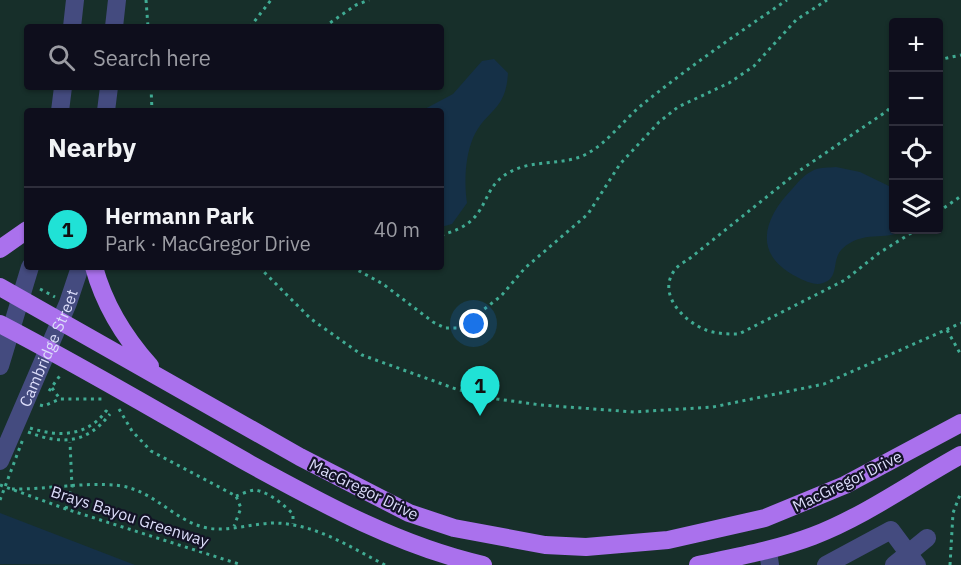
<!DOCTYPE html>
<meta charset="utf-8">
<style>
body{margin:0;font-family:"IBM Plex Sans",sans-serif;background:#1c1c29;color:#f1f3f6}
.controls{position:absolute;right:18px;top:18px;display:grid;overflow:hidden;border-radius:6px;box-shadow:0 2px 4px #0004}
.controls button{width:54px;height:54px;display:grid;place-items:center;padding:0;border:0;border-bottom:2px solid #2e2e3b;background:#0e0e1c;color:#f1f3f6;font:30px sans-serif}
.you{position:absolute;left:474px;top:324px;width:21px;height:21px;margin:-15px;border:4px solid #fff;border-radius:50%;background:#1a73e8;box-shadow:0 0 0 9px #1a73e833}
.badge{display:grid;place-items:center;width:39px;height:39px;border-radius:50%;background:#20e2d6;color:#111;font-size:20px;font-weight:700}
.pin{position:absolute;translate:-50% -50px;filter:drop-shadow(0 2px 3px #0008)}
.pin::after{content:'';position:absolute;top:32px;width:21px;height:18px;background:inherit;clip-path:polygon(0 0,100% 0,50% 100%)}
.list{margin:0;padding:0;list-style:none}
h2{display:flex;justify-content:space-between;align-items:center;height:78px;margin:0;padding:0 24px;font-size:26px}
h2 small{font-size:20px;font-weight:400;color:#9b9ca3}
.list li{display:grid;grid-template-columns:39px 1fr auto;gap:18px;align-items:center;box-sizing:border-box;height:84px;padding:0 24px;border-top:2px solid #2e2e3b}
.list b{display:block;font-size:22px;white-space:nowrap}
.list p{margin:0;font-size:20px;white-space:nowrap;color:#9b9ca3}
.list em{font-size:20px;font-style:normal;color:#9b9ca3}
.icon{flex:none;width:33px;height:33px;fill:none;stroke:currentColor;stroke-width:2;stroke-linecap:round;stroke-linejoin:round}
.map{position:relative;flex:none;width:961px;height:565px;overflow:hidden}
.search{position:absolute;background:#0e0e1c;box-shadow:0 2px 4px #0004;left:24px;top:24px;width:420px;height:66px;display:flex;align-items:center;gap:15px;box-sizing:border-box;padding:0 21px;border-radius:6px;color:#9b9ca3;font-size:22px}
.panel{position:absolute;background:#0e0e1c;box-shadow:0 2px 4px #0004;left:24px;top:108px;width:420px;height:162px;border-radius:6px}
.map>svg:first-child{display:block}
.green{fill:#172f2a;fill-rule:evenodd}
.water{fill:#153047}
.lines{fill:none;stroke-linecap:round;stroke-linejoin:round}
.path{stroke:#40ab93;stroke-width:3;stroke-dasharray:3 4.5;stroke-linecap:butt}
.minor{stroke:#444b7f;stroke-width:18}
.major{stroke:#aa71ed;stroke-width:18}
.path-bridge{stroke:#40ab93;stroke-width:3;stroke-dasharray:3 4.5;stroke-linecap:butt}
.labels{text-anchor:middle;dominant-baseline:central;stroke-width:4.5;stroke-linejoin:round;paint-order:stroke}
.street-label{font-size:16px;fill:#dcddfa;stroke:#131326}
</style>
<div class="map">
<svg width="961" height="565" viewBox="0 0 961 565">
<rect width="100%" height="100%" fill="#131326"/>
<!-- green -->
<path class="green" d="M0,0H961V565H0ZM894,22H938V230H894ZM27,27H441V87H27ZM27,111H441V267H27Z"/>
<!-- water -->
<path class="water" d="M494,59L508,73C506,112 486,109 473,138C465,157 464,183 467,203L452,224L441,227V111H421L453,94L482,61Z
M836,167L860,172L893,188L894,230H906C883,242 864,229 842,249C831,260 840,278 823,283C815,286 805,281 797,277C752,254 763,219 793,188C799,181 805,174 814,170C820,167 829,168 836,167Z
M0,513L135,565L0,564Z"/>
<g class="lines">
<!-- path -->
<path class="path" d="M146,0L148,27
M250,27L271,0
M324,27L356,5L369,0
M938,60L961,55
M151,87L152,111
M894,103L887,111L799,171L689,259C684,262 677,266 674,271C657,295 685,322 706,330C717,334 728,334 739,334L845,280L879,253L916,230
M938,212L961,196
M441,235C493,222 477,191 508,173C530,160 557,165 580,157C605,147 622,121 643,104C689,67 738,33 787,0
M259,267L311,319L362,355L456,389L497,399L541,405L634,412L713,407L824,384L961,323
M352,267L383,284L433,322L445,328H460L501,296L525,268L588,214L620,164L659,122L678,107L729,83L754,66L796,20L827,0
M40,289L55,297
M947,330L961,355
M52,388L60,399
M49,391L61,374
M40,405L44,406L60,399H103
M119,409L132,431L151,451L236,496L241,508L234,526
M30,428C58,437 87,437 106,411L110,414
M28,432C61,445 87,444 110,414
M0,485L66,509L242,565
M12,489C45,490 102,479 130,488C159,497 178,522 207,528C229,532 253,523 275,523C316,524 350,547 385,565
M236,496C242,494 250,490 255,490C269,492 284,505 293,514V524
M66,509L72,487L70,442
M950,565L953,513L961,492"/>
<!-- minor -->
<g class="minor">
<path d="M72,27L75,0"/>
<path d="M114,27L117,0"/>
<path d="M60,111L63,87"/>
<path d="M106,111L109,87"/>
<path d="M0,366L30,267"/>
<path id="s1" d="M0,461L68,303L80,267"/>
<path d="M768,551L770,565"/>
<path d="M826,565L891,530L917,565"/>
<path d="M894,565L927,538"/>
</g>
<!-- major -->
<path class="major" d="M0,249L27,230
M94,267C104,304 125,338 150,366
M0,287L300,457L409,513L454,528L545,545L586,547L668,540L765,518L845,485L961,423
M0,324C85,368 167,417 250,464C325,505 400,546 483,565
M698,565C736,557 776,550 813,536C865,516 912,482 961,455"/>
<!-- path-bridge -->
<path class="path-bridge" d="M0,500L23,439"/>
</g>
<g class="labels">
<!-- street labels -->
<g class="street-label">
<text stroke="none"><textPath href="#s1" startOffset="123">Cambridge Street</textPath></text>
<text transform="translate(847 481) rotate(-26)">MacGregor Drive</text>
<text transform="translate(364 489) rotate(26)">MacGregor Drive</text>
<text transform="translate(130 516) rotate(18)">Brays Bayou Greenway</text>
</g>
</g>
</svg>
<div class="controls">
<button>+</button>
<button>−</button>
<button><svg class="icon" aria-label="locate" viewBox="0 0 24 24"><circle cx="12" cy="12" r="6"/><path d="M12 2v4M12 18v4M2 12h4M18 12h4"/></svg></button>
<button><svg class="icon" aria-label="layers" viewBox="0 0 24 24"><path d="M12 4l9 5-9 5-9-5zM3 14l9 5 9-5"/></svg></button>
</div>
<div class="you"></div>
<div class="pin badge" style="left:480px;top:416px">1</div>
<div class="search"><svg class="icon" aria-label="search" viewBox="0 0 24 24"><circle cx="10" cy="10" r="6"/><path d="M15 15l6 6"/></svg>Search here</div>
<section class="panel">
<h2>Nearby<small></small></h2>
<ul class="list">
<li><span class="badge">1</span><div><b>Hermann Park</b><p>Park · MacGregor Drive</p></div><em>40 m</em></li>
</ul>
</section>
</div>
